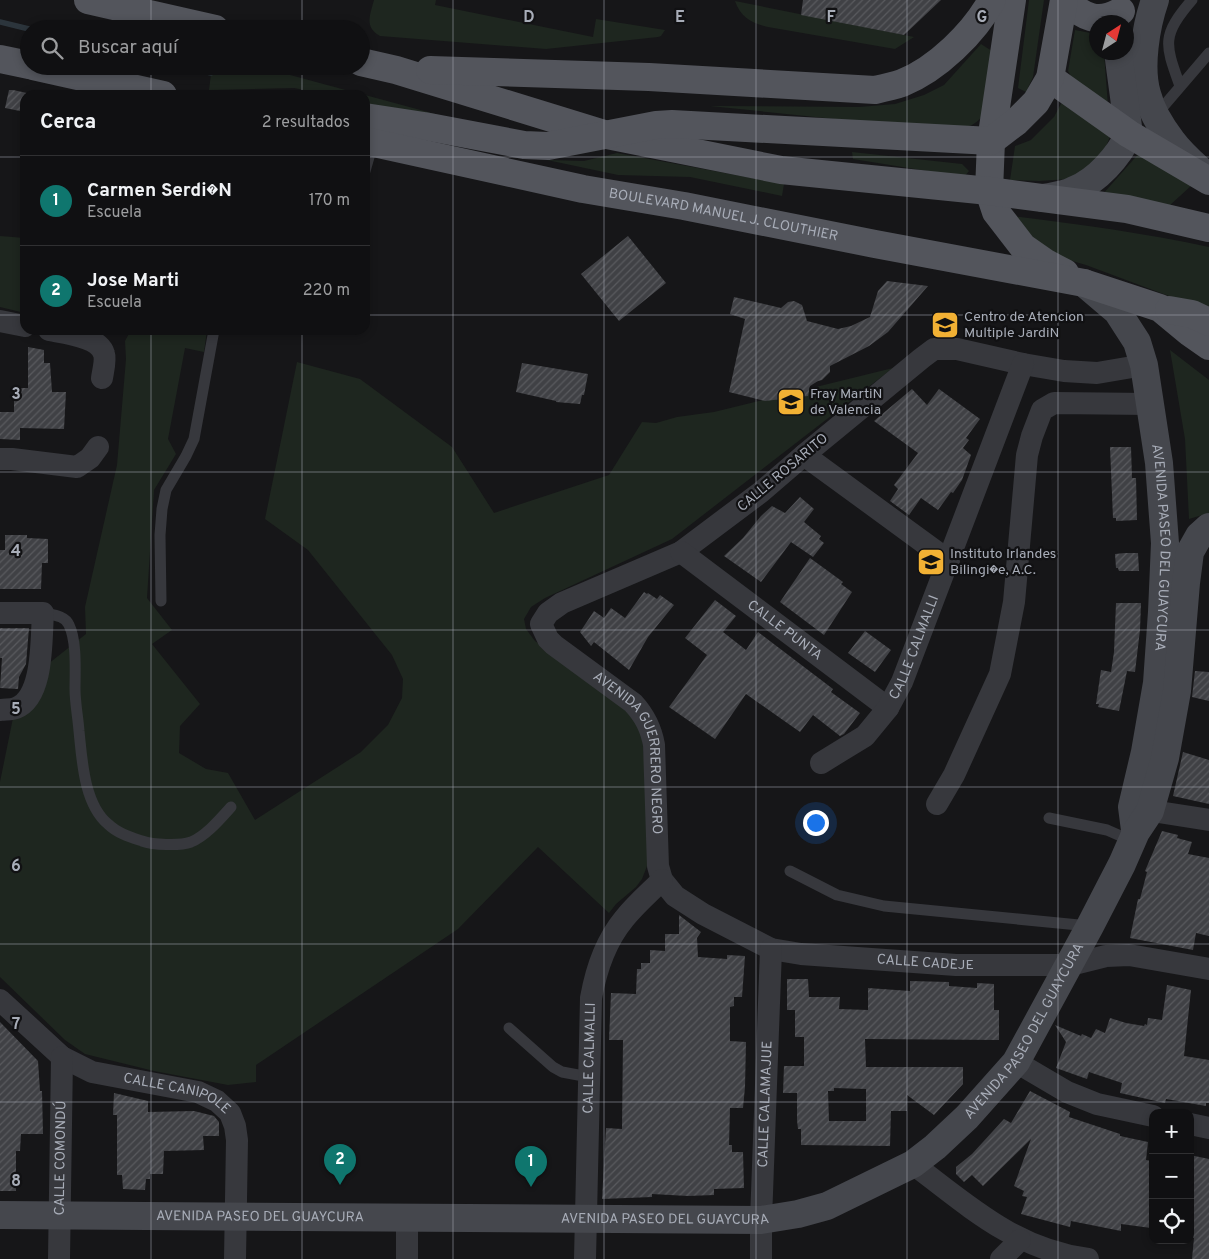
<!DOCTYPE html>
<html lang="es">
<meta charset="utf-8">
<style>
body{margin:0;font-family:Overpass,sans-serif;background:#19191b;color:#f1f3f6}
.controls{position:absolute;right:15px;bottom:15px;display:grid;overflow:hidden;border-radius:10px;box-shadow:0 2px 8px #0003}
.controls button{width:45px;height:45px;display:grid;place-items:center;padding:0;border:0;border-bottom:1px solid #303032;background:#101012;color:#f1f3f6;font:25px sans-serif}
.compass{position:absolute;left:1089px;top:15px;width:45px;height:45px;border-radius:50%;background:#101012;box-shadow:0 2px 8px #0003;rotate:36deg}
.you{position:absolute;left:815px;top:822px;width:18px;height:18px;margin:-12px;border:4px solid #fff;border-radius:50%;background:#1a73e8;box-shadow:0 0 0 8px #1a73e833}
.badge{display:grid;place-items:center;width:32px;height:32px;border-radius:50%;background:#0f766e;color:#fff;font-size:16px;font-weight:700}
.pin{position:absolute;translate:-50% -41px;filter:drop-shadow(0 1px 2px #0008)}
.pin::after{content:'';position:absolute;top:26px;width:18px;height:15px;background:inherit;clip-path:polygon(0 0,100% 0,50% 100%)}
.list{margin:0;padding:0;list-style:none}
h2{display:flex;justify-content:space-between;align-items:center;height:65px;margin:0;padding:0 20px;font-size:21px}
h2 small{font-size:16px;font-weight:400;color:#9c9d9f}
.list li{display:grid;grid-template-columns:32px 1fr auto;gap:15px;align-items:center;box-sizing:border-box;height:90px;padding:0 20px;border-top:1px solid #303032}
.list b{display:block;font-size:19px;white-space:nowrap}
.list p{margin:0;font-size:16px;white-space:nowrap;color:#9c9d9f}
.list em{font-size:16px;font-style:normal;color:#9c9d9f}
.icon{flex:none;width:28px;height:28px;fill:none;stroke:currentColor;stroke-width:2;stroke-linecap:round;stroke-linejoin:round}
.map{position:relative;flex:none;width:1209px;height:1259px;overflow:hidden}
.search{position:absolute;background:#101012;box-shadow:0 2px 8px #0003;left:20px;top:20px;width:350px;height:55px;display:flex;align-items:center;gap:12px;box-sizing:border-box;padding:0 18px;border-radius:28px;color:#9c9d9f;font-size:19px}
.panel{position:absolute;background:#101012;box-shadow:0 2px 8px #0003;left:20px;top:90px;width:350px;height:245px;border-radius:15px}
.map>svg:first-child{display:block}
.grass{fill:#1e261f}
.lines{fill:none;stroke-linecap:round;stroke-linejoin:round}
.stream{stroke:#2c353c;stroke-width:5.5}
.building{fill:url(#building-hatch);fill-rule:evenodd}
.lane{stroke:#37383d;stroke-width:11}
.street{stroke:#37383d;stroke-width:22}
.secondary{stroke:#45474d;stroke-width:28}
.primary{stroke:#53555c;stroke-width:28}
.grid{fill:none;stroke:#a8adb8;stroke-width:1;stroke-opacity:0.55}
.labels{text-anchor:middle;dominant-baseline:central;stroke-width:4.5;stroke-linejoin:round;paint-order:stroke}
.street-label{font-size:14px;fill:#a8adb8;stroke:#111113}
.poi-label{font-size:14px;fill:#a8adb8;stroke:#111113;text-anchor:start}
.grid-label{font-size:16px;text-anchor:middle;font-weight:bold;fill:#a8adb8;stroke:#111113;stroke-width:4.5;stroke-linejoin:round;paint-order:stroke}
</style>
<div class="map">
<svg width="1209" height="1259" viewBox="0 0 1209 1259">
<defs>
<pattern id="building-hatch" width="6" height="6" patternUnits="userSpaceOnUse" patternTransform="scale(1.25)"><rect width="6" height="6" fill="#404145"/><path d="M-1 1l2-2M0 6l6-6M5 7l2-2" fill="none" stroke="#595a5e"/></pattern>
</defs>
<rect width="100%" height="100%" fill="#161618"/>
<!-- grass -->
<path class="grass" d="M374,0H436L435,5L593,37L596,19L665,30L661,36L658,37L546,49L380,36C364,27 370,15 374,0Z
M1029,0H1044L1033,77L1026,92L1018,88Z
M735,1L914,37L895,49L768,27C753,24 740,17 735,1Z
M1075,30L1096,34V52L1104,53L1108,106L1081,93L1068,71Z
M981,44L995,53L981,118C969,130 957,130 941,130L710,106L859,107L895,104L924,95L944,85Z
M212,66H257L364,95H328L294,88L209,90Z
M365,95L487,128L365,103Z
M1062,102L1111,134L1105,149L1095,162L1070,179L1039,181L1010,180L1015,146L1031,140L1054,117Z
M1141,151L1192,185L1169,206L1102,195Z
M852,152L962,164L969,171L964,177L853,159Z
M617,153L784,184L782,196L690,177L618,175L547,160L584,161Z
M1012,216C1078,224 1144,233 1209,247V311L1086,265L1062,258L1040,246Z
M0,236L25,238V313L0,307Z
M131,330H207L204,352L185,348L168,439L176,454L154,490L147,598L172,630L152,644L200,704L180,726L179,753L206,769L228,773L255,820L361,752L388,725L402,698L403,679L392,655L308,550L265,519L297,362L360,379L452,447L494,513L609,475L642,422L656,423L677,417L714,412L893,368L672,539L545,598L531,607L524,619L526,629L535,641L615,700L631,714L642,736L650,826L647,866L642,879L636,887L616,904L609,913L538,847L458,929L256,1065V1082L228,1085L154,1071L85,1054L65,1040L0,977V782L15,708L48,664L86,634L85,607L117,465L126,359L125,341Z
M1170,350L1209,380V513L1189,519L1185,439Z"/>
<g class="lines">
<!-- stream -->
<path class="stream" d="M0,22L29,29
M182,66L211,73"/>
</g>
<!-- building -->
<path class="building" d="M803,0H941L904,35L801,15Z
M9,90H13L27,93L25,95V112L5,108Z
M628,236L666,283L619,321L581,274Z
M887,281L928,286L888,332L869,346L830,366V372L822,380L818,381L810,386L808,396L765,401L729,392L745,319L730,314L734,297L781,308L788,302L794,301L802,305L807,321L838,329L851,326L870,317L878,291Z
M28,347L44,350V363H50L52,392H66L64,429L20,428V440L0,439V412H14V388H28Z
M522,363L588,374L584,395H582L580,404L556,402V401L516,392Z
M912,389L927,405L939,389L980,419L966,438L969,440L963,448L971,455L962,480L953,493L951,492L938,510L921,498L909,515L890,501L898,489L894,485L918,453L874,421Z
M1110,447H1131L1132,478H1136L1137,520L1116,521V518H1113Z
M800,497L814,509L804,522L821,536L819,539L824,543L813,557L791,542L761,582L724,556L743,538L761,516L772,506L785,513Z
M5,535H27V538L48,539V563H42L41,589H0V550H5Z
M1125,553H1138L1139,571H1119L1118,568H1116L1115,554Z
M810,558L843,582L841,584L852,592L824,635L780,602Z
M644,592L647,594L648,593L657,599L660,595L674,605L648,637L629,670L594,642L591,646L580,632L594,611L604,618L611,608L625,618Z
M715,600L736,616L723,632L746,650L758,632L833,689L831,692L860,713L844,734L840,736L813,715L800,732L746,694L715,739L669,707L707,655L685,638Z
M1116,603H1141L1140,630L1135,672L1127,671L1119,711L1098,707L1099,704H1096L1101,670L1111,672L1114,652Z
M0,628H29L26,664L19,677L18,689L0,688L2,658H0Z
M865,631L891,650L875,672L848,653Z
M1195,671L1209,672V701L1192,697Z
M1183,752L1209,760V804L1173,796Z
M1162,831L1178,835L1177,838L1192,842L1188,854L1209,858V936L1196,933L1193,950L1130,938L1138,899H1140L1147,872L1145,871Z
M679,915L701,932L697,938L698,957L727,959V955L745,956L742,997H734V1006L730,1007V1041L746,1042L745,1087L743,1108H730L729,1145H732V1152H743L744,1188L714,1189V1195L688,1196L652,1194V1197L602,1199L606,1128L622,1129L623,1040H609L611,993L636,994L637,969H641V963H650V950L665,951V934H679Z
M787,979H808L809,997H840L839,1009L868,1010V988L910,991V981L949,982V986L977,988V983L994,984V1010H999V1040L865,1039L866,1067H963V1084L934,1115L907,1095V1111H891L890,1146L801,1145V1129H798L797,1120V1093H783L784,1066H804V1037H795V1010H787ZM834,1088L866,1089V1121H829L828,1091H834Z
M1167,985L1191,990L1184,1056L1209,1060V1103H1206V1106L1166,1099L1165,1103L1120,1093L1122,1083L1089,1072L1087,1079L1056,1068L1066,1042L1055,1025L1081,1036L1082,1034L1091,1038L1096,1029L1105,1033L1110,1018L1126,1023L1144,1026L1145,1024L1147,1025L1148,1018L1162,1020Z
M0,1022L38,1061L40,1091H42L43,1134H21L20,1151H16V1191H0Z
M1030,1091L1070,1112L1069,1117L1120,1134V1136L1148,1142L1146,1160L1153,1161L1151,1228L1121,1224V1231L1071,1221L1070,1227L1021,1214L1027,1197L1022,1196L1024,1191L1014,1186L1031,1139L983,1186L972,1175L964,1182L956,1174V1167L972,1154L1004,1119L1011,1123Z
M114,1093L148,1101V1112L194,1111L214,1116L219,1122V1136H203L204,1150L164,1151L163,1174H150V1179H146L145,1190L123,1189L122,1175H117V1115H113Z
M1190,1155L1209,1159V1259H1192L1194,1238H1190Z"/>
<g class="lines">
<!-- lane -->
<path class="lane" d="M1180,86C1165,44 1161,36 1192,0
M1156,115L1209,53
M365,171L373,143
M161,601L160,535L162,509L166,490L186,456L194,439L214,330
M43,613C52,615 65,615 69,625C77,641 75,672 75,689C75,703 78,717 79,731C82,760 84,804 108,824C117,833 130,837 142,841C153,845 180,846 191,842C206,836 221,818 231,807
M1049,818L1107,830L1132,841
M790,871L837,895L884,906L1089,926
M509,1028L553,1067L562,1072L589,1077"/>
<!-- street -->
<g class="street">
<path d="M0,321L25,326"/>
<path d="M49,330C64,333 99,336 104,354C106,360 103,371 102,378"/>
<path id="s1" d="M1144,365L1097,373L1064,371L1023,364L957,349H934L922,358L804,455L761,492L681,552L562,603L548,613L541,624L548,639L554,645L633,703C645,716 651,728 654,745L658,866L662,880L675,896L703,914L771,949L801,954L956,965H1070L1106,956L1129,955L1209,969"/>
<path d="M804,455L949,561"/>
<path d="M0,459H12L77,467L90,458L98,447"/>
<path id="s2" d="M681,552L888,708"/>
<path d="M0,613H43C41,639 44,697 16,708C11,710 5,709 0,710"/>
<path id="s3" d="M821,763L865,736L888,708L902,682L1023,364"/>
<path d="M937,804L954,775L1000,674L1014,602L1027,455L1032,436L1042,410L1054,403L1149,404"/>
<path d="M1133,808L1209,820"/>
<path id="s4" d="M0,1000L62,1057L92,1072L198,1092L217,1101L230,1113L235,1126L237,1140L235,1259"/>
<path d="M1016,1062L1067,1092L1097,1104L1153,1116"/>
<path d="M1190,1124L1209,1128"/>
<path d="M913,1164C970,1207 1015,1249 1088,1259"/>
<path id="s5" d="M59,1259L62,1057"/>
<path d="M407,1259V1218"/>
<path id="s6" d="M585,1259L591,998C596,970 605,942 624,919C635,905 649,893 662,880"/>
<path id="s7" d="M761,1259V1220L771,949"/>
<path d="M1001,1259L1020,1240"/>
</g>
<!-- secondary -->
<g class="secondary">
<path d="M1155,0C1146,26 1139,67 1147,94C1151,110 1162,128 1172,141C1180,152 1191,162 1201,171"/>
<path d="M1043,198C1054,196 1065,195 1074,190C1097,181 1119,156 1129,134L1118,52"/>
<path id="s8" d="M1084,283L1117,311L1137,342L1144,365L1159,463L1165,543L1162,612L1157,683L1145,752L1132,807L1135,830"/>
<path id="s9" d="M0,1215L761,1220L798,1214L827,1206L913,1164L935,1147L967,1117L1016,1062L1090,926L1122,864L1136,832L1150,811L1165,758L1177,691L1186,583L1190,552L1199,536L1209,527"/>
</g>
<!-- primary -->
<g class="primary">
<path d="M88,0L215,29"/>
<path d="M1012,0L991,141L989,191L996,212L1023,247L1046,263L1065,273"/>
<path d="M1065,0C1083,17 1098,25 1121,11"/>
<path d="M0,59L29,65"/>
<path d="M361,62L396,70L607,135L781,170L989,191L1127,209L1209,228"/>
<path d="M33,66L163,95"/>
<path d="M430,70L649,77L875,90C884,88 893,86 902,83C937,69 974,33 992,0"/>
<path d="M1050,78L1129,134L1209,181"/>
<path d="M365,117L424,126L524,145L548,146L656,125L672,124L991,141L1016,122L1036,102L1050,78L1064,0"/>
<path id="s10" d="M365,141L583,189L684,206L875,244L1084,283L1160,308L1189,332L1209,346"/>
<path d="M1169,310L1192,314L1209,322"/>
</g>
</g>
<!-- grid -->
<path class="grid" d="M151,0V29M302,0V29M453,0V1259M604,0V1259M756,0V1259M907,0V1259M1058,0V1259M151,66V95M302,66V95M0,157H25M365,157H1209M0,315H25M365,315H1209M151,330V1259M302,330V1259M0,472H1209M0,630H1209M0,787H1209M0,944H1209M0,1102H1209"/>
<!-- icons -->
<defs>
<g id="school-square" transform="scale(1.4375)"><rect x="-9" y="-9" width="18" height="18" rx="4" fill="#f2b134" stroke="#111113"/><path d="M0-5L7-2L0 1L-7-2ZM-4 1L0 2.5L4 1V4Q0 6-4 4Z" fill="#111"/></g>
</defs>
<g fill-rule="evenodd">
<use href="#school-square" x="945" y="325"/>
<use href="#school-square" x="791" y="402"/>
<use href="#school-square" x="931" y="562"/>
</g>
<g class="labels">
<!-- street labels -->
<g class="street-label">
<text stroke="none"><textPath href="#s10" startOffset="366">BOULEVARD MANUEL J. CLOUTHIER</textPath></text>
<text transform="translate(783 473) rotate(-40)">CALLE ROSARITO</text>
<text stroke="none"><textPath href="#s8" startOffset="288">AVENIDA PASEO DEL GUAYCURA</textPath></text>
<text stroke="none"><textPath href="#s2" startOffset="130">CALLE PUNTA</textPath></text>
<text stroke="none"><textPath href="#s3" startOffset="154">CALLE CALMALLI</textPath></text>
<text stroke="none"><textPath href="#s1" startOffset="865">AVENIDA GUERRERO NEGRO</textPath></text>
<text stroke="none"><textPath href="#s1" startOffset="1289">CALLE CADEJE</textPath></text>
<text stroke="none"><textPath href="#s9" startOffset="1100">AVENIDA PASEO DEL GUAYCURA</textPath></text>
<text stroke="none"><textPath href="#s6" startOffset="201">CALLE CALMALLI</textPath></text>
<text stroke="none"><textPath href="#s4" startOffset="206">CALLE CANIPOLE</textPath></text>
<text stroke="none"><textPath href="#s7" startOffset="155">CALLE CALAMAJUE</textPath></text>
<text stroke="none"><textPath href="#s5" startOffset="101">CALLE COMONDÚ</textPath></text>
<text stroke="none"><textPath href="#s9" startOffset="260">AVENIDA PASEO DEL GUAYCURA</textPath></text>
<text stroke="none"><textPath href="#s9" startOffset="665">AVENIDA PASEO DEL GUAYCURA</textPath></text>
</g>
<!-- poi labels -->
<g class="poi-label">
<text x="964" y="317">Centro de Atencion<tspan x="964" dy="16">Multiple JardiN</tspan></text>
<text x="810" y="394">Fray MartiN<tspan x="810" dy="16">de Valencia</tspan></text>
<text x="950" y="554">Instituto Irlandes<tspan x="950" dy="16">Bilingi�e, A.C.</tspan></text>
</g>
</g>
<g class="grid-label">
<text x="529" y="22">D</text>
<text x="680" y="22">E</text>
<text x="831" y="22">F</text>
<text x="982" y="22">G</text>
<text x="16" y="399">3</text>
<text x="16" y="556">4</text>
<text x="16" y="714">5</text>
<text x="16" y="871">6</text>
<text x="16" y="1029">7</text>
<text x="16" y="1186">8</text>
</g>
</svg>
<div class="controls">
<button>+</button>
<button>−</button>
<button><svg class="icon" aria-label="locate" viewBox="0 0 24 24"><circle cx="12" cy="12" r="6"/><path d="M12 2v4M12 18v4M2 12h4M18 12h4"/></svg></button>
</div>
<svg class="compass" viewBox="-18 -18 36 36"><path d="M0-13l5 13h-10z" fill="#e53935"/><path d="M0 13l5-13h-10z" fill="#9c9d9f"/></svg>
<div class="you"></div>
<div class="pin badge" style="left:531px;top:1187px">1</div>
<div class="pin badge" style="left:340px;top:1185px">2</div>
<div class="search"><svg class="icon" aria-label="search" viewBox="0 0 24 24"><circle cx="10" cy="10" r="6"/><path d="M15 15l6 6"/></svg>Buscar aquí</div>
<section class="panel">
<h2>Cerca<small>2 resultados</small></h2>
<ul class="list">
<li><span class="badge">1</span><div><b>Carmen Serdi�N</b><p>Escuela</p></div><em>170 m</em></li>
<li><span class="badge">2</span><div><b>Jose Marti</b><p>Escuela</p></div><em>220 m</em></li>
</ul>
</section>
</div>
